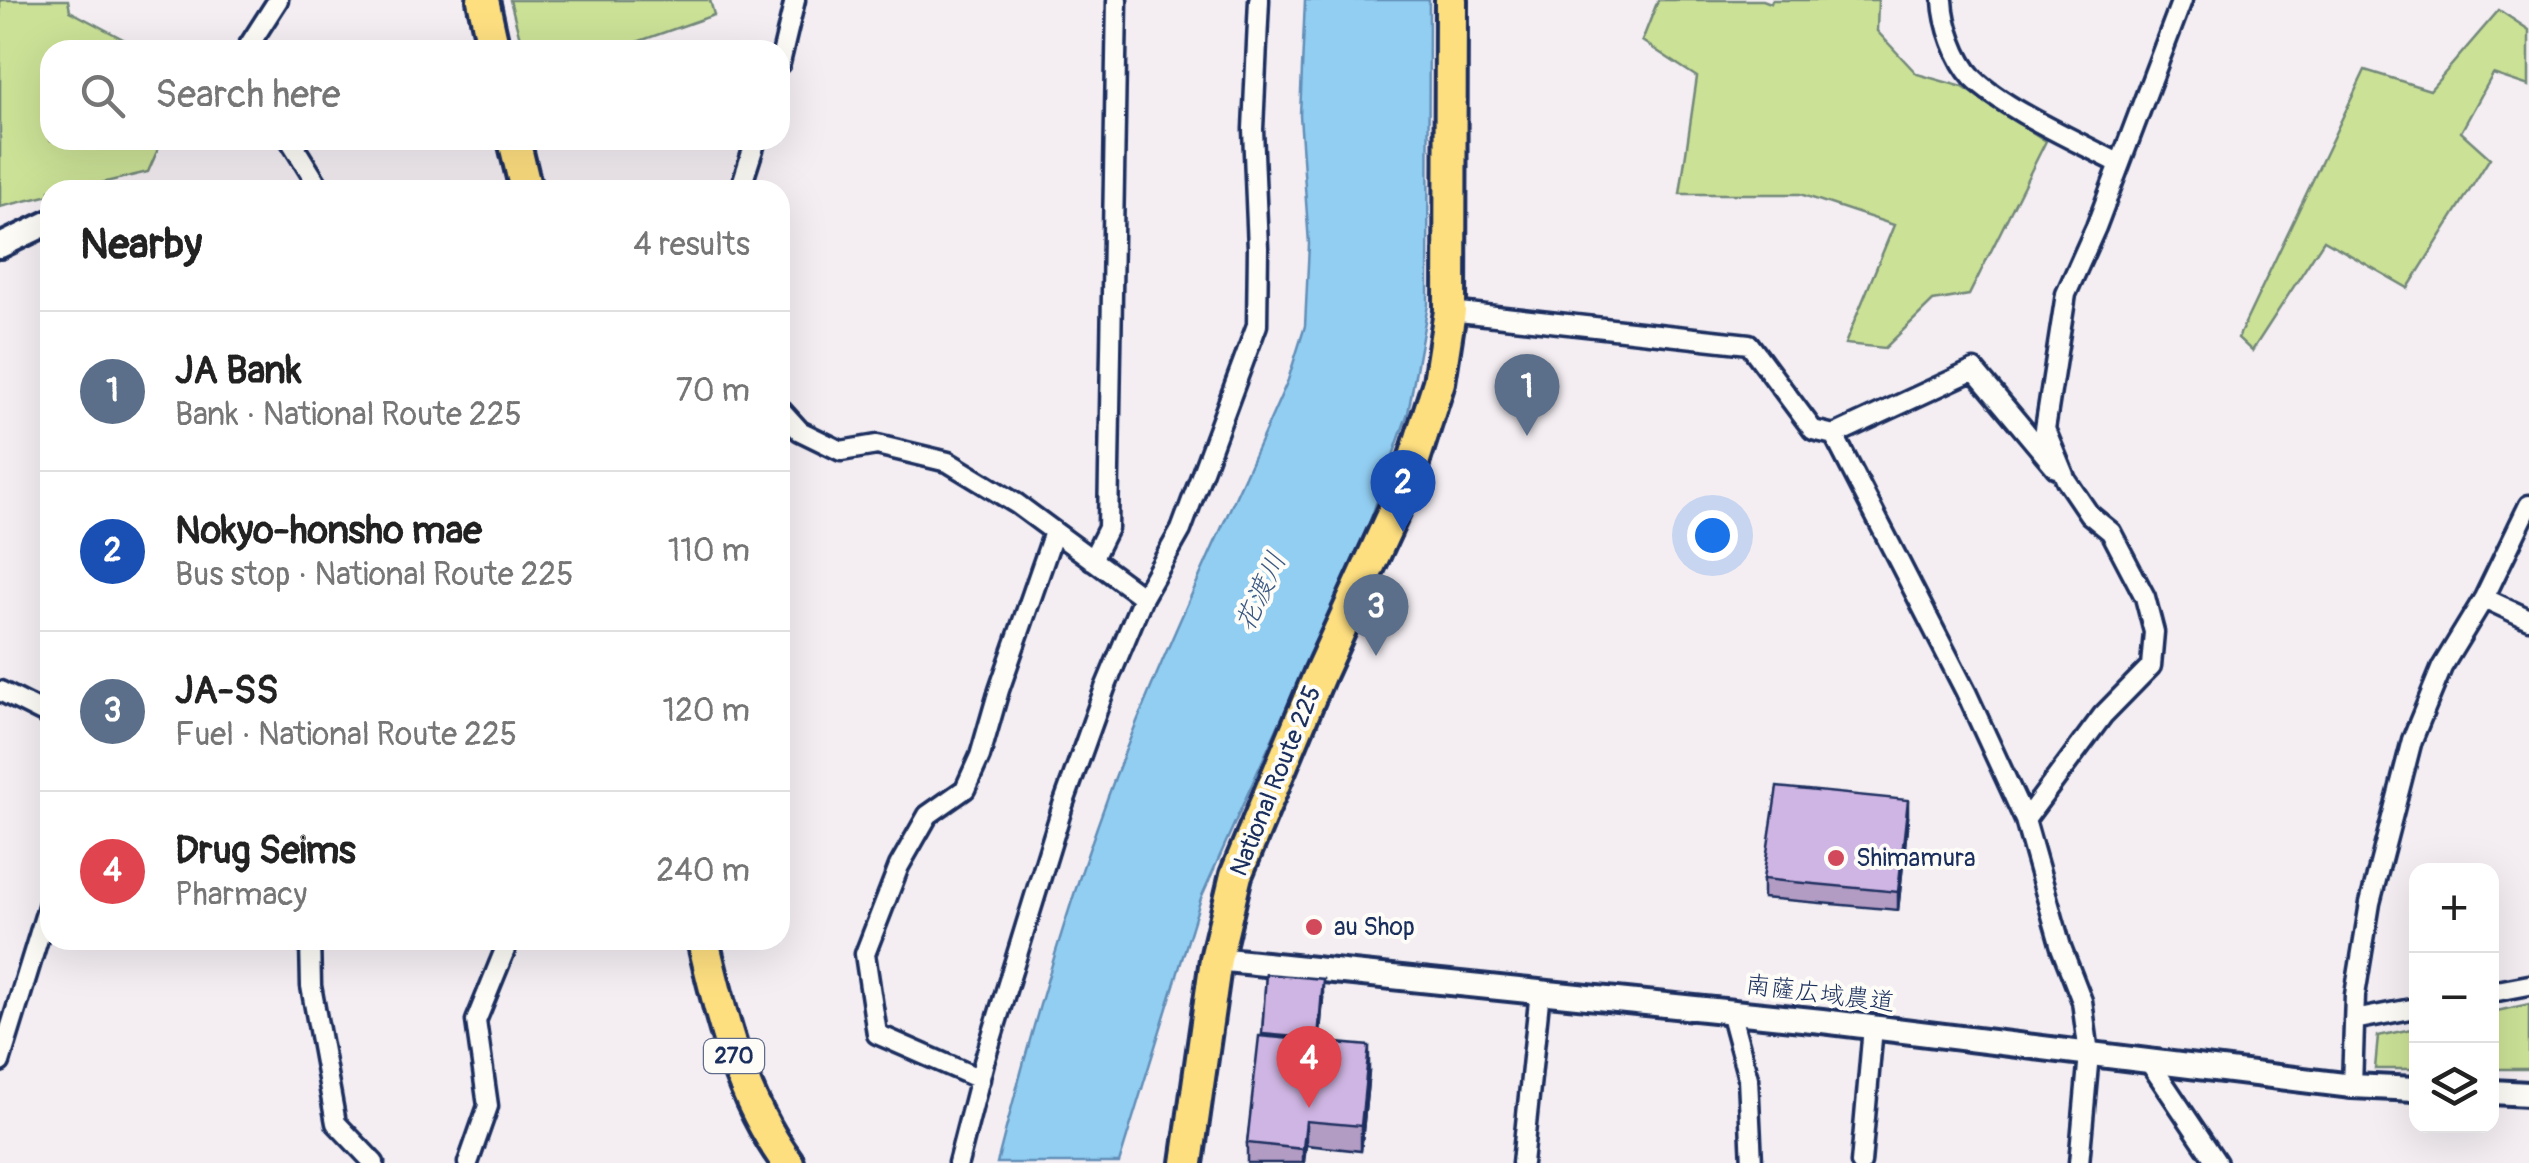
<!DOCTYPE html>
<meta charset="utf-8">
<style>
body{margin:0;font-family:Pangolin,"Klee One",sans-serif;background:#f2f2f2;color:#222}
.controls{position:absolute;right:30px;bottom:30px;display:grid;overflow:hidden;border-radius:20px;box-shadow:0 10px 40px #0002}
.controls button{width:90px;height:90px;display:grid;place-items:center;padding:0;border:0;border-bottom:2px solid #e0e0e0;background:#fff;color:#222;font:50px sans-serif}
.you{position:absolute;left:1712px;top:535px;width:35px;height:35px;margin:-25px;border:8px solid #fff;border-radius:50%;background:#1a73e8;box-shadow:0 0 0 15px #1a73e833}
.badge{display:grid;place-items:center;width:65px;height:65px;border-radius:50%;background:#d1495b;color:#fff;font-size:32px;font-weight:700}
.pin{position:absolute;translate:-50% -82px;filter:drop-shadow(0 2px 5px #0008)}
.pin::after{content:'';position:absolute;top:52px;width:35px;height:30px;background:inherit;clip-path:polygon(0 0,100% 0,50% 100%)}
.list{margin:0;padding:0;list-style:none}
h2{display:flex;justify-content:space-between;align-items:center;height:130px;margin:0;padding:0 40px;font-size:42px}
h2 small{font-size:32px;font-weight:400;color:#767676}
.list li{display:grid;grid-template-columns:65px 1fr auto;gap:30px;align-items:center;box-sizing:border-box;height:160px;padding:0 40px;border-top:2px solid #e0e0e0}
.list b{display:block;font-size:38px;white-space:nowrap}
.list p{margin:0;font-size:32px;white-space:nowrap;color:#767676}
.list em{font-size:32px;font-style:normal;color:#767676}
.icon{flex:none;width:55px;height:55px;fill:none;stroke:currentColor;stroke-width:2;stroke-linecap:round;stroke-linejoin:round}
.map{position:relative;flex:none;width:2529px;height:1163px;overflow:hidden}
.search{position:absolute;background:#fff;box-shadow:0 10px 40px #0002;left:40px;top:40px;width:750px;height:110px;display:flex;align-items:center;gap:25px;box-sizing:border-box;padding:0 35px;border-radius:30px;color:#767676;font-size:38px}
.panel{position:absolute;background:#fff;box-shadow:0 10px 40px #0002;left:40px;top:180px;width:750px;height:770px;border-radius:30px}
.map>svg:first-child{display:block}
.green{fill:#cbe196;stroke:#73887a;stroke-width:2.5}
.water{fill:#92cef2;stroke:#628eb7;stroke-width:2.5}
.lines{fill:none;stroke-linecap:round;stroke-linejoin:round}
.street-casing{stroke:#1b2f5e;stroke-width:25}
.secondary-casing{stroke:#1b2f5e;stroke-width:30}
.highway-casing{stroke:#1b2f5e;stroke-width:38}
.street{stroke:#fdfcf7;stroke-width:18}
.secondary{stroke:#fdfcf7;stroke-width:22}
.highway{stroke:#fedf80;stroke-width:30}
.wall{fill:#b29cc3;stroke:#1b2f5e;stroke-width:2.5}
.shaded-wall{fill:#917f9f;stroke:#1b2f5e;stroke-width:2.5}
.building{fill:#cfb5e3;stroke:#1b2f5e;stroke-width:2.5}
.poi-dot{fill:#d1495b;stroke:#fdfcf7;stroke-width:4}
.labels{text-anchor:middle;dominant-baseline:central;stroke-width:8;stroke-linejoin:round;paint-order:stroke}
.shield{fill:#fdfcf7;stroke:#5f6c8c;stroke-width:2.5}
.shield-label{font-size:22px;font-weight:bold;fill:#1b2f5e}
.street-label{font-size:25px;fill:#1b2f5e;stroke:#fdfcf7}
.poi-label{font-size:25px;fill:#1b2f5e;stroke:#fdfcf7;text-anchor:start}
.water-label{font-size:28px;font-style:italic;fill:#395783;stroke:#fdfcf7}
</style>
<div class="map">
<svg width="2529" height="1163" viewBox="0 0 2529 1163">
<rect width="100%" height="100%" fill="#f4eef3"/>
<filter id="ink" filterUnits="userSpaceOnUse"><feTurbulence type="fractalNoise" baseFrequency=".01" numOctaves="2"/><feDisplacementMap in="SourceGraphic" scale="20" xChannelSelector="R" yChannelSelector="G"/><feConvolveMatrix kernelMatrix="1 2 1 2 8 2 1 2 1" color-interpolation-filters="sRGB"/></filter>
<g filter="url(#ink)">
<!-- green -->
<path class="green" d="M0,0H68L70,11L144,50H50V140H162L148,172L72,190H50V195L0,207Z
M510,0H710L714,15L614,50H523Z
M1658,0H1763L1771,3L1772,0H1878L1877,31L1917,74L1963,87L2046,141L1969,295L1933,301L1885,348L1845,344L1894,225L1800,194H1680L1697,77L1642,41Z
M2499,10L2529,30V86L2493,74L2461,132L2490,158L2408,288L2324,240L2252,351L2238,338L2365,70L2430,90Z
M2529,1004V1069H2492V1012Z
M2416,1028V1069H2375L2378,1036Z"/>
<!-- water -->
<path class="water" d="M1305,0H1429L1428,305L1408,413L1370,521L1201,898L1119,1163H997C1033,1023 1073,884 1126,749C1175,625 1234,503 1288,380L1305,326L1309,244L1300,115Z"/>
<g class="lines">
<!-- street casing -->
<g class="street-casing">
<path id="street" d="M1943,0C1944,24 1956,60 1973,78C2004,109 2079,142 2120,164
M246,50L278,0
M780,63L795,0
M290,140L321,190
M740,190L756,140
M1450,311L1749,344L1813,430L1834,435L1974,370L2056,468
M780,409L800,431L841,451L877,445L948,462L1017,504L1143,597
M1834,435L1966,692L2025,820
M1092,560L1108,528L1117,0
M2484,598L2529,619
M0,691L50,716
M310,940L311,986L336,1123L374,1163
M2492,992L2529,985
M1730,1011L1748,1078L1752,1163
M2354,1020L2416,1008
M0,1062L50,900
M2150,1063L2217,1163
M980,1079L877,1034L865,954L899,866L928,815L965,789L980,756L999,690L1054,532
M2352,1086L2355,995L2370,903L2412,740L2442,667L2484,598L2529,505
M468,1163L488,1106L476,1021L509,940
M958,1163L984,1062L1063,805L1105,688L1143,597L1181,530L1257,325L1258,248L1253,129L1259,0
M1522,1163L1540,991
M1861,1163L1873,1027
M2079,1163L2089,1054L2082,1001L2061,947L2025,820L2103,715L2151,666L2154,632L2145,597L2111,532L2089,514L2066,480L2045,429L2066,294L2096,227L2182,0"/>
</g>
<!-- secondary casing -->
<g class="secondary-casing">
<path id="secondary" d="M0,246L50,222
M1216,959L1822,1021L2352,1086L2416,1089
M2492,1092L2529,1094"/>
</g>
<!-- highway casing -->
<g class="highway-casing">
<path id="highway" d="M483,0L494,50
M514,140L526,190
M703,940C721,1017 740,1098 788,1163
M1187,1163L1216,959L1236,875L1320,673L1406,485L1439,382L1450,311L1451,0"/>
</g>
<!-- street -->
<use href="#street" class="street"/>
<!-- secondary -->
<use href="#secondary" class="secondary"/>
<!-- highway -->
<use href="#highway" class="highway"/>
</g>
<!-- wall -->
<path class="wall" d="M1908,818L1898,910L1763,898V879Z
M1266,974L1323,998L1319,1042L1369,1071L1361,1151L1306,1145L1304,1163H1247V1143L1262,1036Z"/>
<!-- shaded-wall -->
<path class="shaded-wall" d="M1908,800V818L1898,910V892Z
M1323,979V998L1318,1058V1039Z
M1369,1046V1071L1361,1151V1126Z
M1306,1121V1145L1303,1163V1149Z"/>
<!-- building -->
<path class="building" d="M1777,787L1908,800L1898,892L1763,879Z
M1266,974L1323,979L1318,1039L1262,1034Z
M1259,1036L1369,1046L1361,1126L1306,1121L1303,1149L1247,1143Z"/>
</g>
<!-- markers -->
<g class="poi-dot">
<circle cx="1836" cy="858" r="10"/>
<circle cx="1314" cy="927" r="10"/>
</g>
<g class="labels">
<!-- shield labels -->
<rect class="shield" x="704" y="1039" width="60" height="34" rx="8"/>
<g class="shield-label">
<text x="734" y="1056">270</text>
</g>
<!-- street labels -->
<g class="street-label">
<text transform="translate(1276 781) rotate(-68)">National Route 225</text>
<text transform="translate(1820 994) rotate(7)">南薩広域農道</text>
</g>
<!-- poi labels -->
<g class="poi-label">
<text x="1856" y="858">Shimamura</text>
<text x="1334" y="927">au Shop</text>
</g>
<!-- water labels -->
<g class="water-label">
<text transform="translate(1261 592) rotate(-65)">花渡川</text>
</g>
</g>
</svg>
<div class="controls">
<button>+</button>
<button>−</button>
<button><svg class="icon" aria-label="layers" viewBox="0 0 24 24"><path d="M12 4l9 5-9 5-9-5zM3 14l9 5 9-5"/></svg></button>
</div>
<div class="you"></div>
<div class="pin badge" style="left:1527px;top:436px;background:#5c6f8a">1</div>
<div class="pin badge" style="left:1403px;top:532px;background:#1a4fb4">2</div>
<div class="pin badge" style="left:1376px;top:656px;background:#5c6f8a">3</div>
<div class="pin badge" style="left:1309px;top:1108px;background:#e0444e">4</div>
<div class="search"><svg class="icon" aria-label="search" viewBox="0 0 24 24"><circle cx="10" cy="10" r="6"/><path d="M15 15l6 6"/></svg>Search here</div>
<section class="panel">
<h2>Nearby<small>4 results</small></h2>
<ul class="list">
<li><span class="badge" style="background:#5c6f8a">1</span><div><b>JA Bank</b><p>Bank · National Route 225</p></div><em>70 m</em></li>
<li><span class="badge" style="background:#1a4fb4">2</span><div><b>Nokyo-honsho mae</b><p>Bus stop · National Route 225</p></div><em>110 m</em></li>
<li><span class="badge" style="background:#5c6f8a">3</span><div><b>JA-SS</b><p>Fuel · National Route 225</p></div><em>120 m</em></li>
<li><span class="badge" style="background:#e0444e">4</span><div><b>Drug Seims</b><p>Pharmacy</p></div><em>240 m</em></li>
</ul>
</section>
</div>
